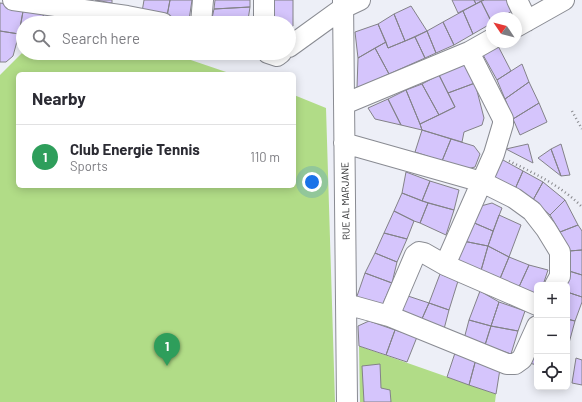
<!DOCTYPE html>
<meta charset="utf-8">
<style>
body{margin:0;font-family:Barlow,sans-serif;background:#f7f7f7;color:#2b2b33}
.controls{position:absolute;right:12px;bottom:12px;display:grid;overflow:hidden;border-radius:6px;box-shadow:0 2px 10px #0003}
.controls button{width:36px;height:36px;display:grid;place-items:center;padding:0;border:0;border-bottom:1px solid #e1e1e2;background:#fff;color:#2b2b33;font:20px sans-serif}
.compass{position:absolute;left:486px;top:12px;width:36px;height:36px;border-radius:50%;background:#fff;box-shadow:0 2px 10px #0003;rotate:305deg}
.you{position:absolute;left:312px;top:182px;width:14px;height:14px;margin:-10px;border:3px solid #fff;border-radius:50%;background:#1a73e8;box-shadow:0 0 0 6px #1a73e833}
.badge{display:grid;place-items:center;width:26px;height:26px;border-radius:50%;background:#db2777;color:#fff;font-size:13px;font-weight:700}
.pin{position:absolute;translate:-50% -33px;filter:drop-shadow(0 1px 2px #0008)}
.pin::after{content:'';position:absolute;top:21px;width:14px;height:12px;background:inherit;clip-path:polygon(0 0,100% 0,50% 100%)}
.list{margin:0;padding:0;list-style:none}
h2{display:flex;justify-content:space-between;align-items:center;height:52px;margin:0;padding:0 16px;font-size:17px}
h2 small{font-size:13px;font-weight:400;color:#7c7c81}
.list li{display:grid;grid-template-columns:26px 1fr auto;gap:12px;align-items:center;box-sizing:border-box;height:64px;padding:0 16px;border-top:1px solid #e1e1e2}
.list b{display:block;font-size:15px;white-space:nowrap}
.list p{margin:0;font-size:13px;white-space:nowrap;color:#7c7c81}
.list em{font-size:13px;font-style:normal;color:#7c7c81}
.icon{flex:none;width:22px;height:22px;fill:none;stroke:currentColor;stroke-width:2;stroke-linecap:round;stroke-linejoin:round}
.map{position:relative;flex:none;width:582px;height:402px;overflow:hidden}
.search{position:absolute;background:#fff;box-shadow:0 2px 10px #0003;left:16px;top:16px;width:280px;height:44px;display:flex;align-items:center;gap:10px;box-sizing:border-box;padding:0 14px;border-radius:22px;color:#7c7c81;font-size:15px}
.panel{position:absolute;background:#fff;box-shadow:0 2px 10px #0003;left:16px;top:72px;width:280px;height:116px;border-radius:6px}
.map>svg:first-child{display:block}
.green{fill:#b1dc87}
.building{fill:#d5c5fc;stroke:#838288}
.lines{fill:none;stroke-linecap:round;stroke-linejoin:round}
.minor-casing{stroke:#898b92;stroke-width:22}
.path{stroke:#87888d;stroke-width:2.5;stroke-dasharray:1 3;stroke-linecap:butt}
.minor{stroke:#fff;stroke-width:20}
.labels{text-anchor:middle;dominant-baseline:central;stroke-width:3;stroke-linejoin:round;paint-order:stroke}
.street-label{font-size:10px;fill:#27282a;stroke:#fff}
</style>
<div class="map">
<svg width="582" height="402" viewBox="0 0 582 402">
<rect width="100%" height="100%" fill="#edeff7"/>
<!-- green -->
<path class="green" d="M23,52V53H113L179,56L232,74H18V186H294V95L326,108L335,402H0V75Z
M359,346L496,394L495,402H360Z"/>
<!-- building -->
<path class="building" d="M95,0H112V3Z
M144,0H170L167,16L142,12Z
M170,0H192L189,20L167,16Z
M215,0H250V7L214,9Z
M273,0H293V26L289,29V23H273Z
M452,0H474L476,4L458,13Z
M474,0H484L476,4Z
M484,0H507L512,11L500,18H492V23L481,1Z
M481,1L492,23L473,34L463,11Z
M0,3L24,6L19,34L0,31Z
M24,6L45,10L41,23H23V43H17Z
M411,6L427,31L405,41L394,14Z
M250,7L248,20L239,23H211L214,9Z
M45,10L63,12L61,23H41Z
M463,11L473,34L454,45L443,22Z
M63,12L84,16L83,23H61Z
M394,14L405,41L388,48L378,24Z
M84,16L105,23H83Z
M443,22L454,45L436,53L427,31Z
M378,24L386,42L358,58L355,32Z
M0,31L19,34L13,56L6,62H0Z
M427,31L436,53L425,58L415,37Z
M415,37L425,58L389,74L375,48L386,42L388,48Z
M497,44L511,71L497,80L482,53Z
M375,48L389,74L357,88L358,58Z
M464,63L475,83L448,93L439,75Z
M522,64L529,82L505,99L497,80Z
M439,75L455,107L439,115L422,84Z
M529,82L539,103L513,119L505,99Z
M475,83L484,118L482,125L464,132L462,142L422,130L420,124L455,107L448,93Z
M422,84L439,115L420,124L406,90Z
M406,90L420,124L422,130L401,125L388,99Z
M388,99L401,125L375,119L368,108Z
M539,103L547,122L520,135L513,119Z
M422,130L451,139L442,161L415,152Z
M451,139L474,146L480,154L475,167L463,170L442,161Z
M528,144L533,163L506,149Z
M561,144L570,175L561,176L551,149Z
M551,149L561,176L538,158Z
M503,160L523,171L515,189L488,177Z
M523,171L543,182L533,200L515,189Z
M406,172L430,181L422,201L402,193Z
M430,181L459,190L454,210L422,201Z
M543,182L565,200L550,215L533,200Z
M402,193L428,203L420,223L414,221L394,211Z
M565,200L578,225L560,232L550,215Z
M428,203L454,210L446,235L420,223Z
M492,203L502,208L493,231L472,222L477,207Z
M394,211L414,221L407,239L384,233Z
M499,215L521,225L509,257L488,246Z
M472,222L493,231L488,246L463,241Z
M578,225L582,231V250L569,251L560,232Z
M384,233L407,239L397,262L375,253Z
M463,241L488,246L480,274L455,262Z
M488,246L509,257L499,281L480,274Z
M582,250V275L569,271V251Z
M375,253L397,262L392,283L365,273Z
M509,257L529,265L518,289L499,281Z
M529,265L548,270L543,285H537V295L518,289Z
M569,271L582,275V297L567,292V285H565Z
M365,273L392,283L381,308L356,299Z
M440,274L458,281L449,310L429,303Z
M480,291L499,302L491,326L469,320Z
M567,292L582,297V302L575,321L567,319Z
M405,295L429,303L421,321L398,312Z
M499,302L525,311L518,331L491,326Z
M429,303L449,310L444,329L421,321Z
M567,319L575,321L569,343L567,342Z
M469,320L491,326L485,345L464,339Z
M369,321L395,330L386,355L359,346L358,326Z
M491,326L518,331L511,354L485,345Z
M395,330L417,337L407,362L386,355Z
M537,347V365L529,363Z
M455,353L476,359L469,385L447,377Z
M576,358L582,360V385L572,383Z
M476,359L500,369L496,394L469,385Z
M380,364L381,388L390,390L391,402H364L362,366Z"/>
<g class="lines">
<!-- minor casing -->
<g class="minor-casing">
<path id="minor" d="M13,0L127,16L163,23
M264,0V23
M343,0L347,402
M517,0L527,21
M201,23L203,0
M516,27L564,0
M289,47L343,8L360,0
M268,53L277,56L281,53
M344,104L469,52L492,39
M344,143L482,182L514,198L532,211L546,229L560,252V276L555,285
M445,265L494,154L503,124V119L469,52
M346,304L389,316L507,364H515L522,359L537,326
M389,316L415,255L419,252L424,253L445,265L537,305"/>
</g>
<!-- path -->
<path class="path" d="M572,111L582,129
M509,161C534,173 563,187 582,207"/>
<!-- minor -->
<use href="#minor" class="minor"/>
</g>
<g class="labels">
<!-- street labels -->
<g class="street-label">
<text transform="translate(345 201) rotate(-91)">RUE AL MARJANE</text>
</g>
</g>
</svg>
<div class="controls">
<button>+</button>
<button>−</button>
<button><svg class="icon" aria-label="locate" viewBox="0 0 24 24"><circle cx="12" cy="12" r="6"/><path d="M12 2v4M12 18v4M2 12h4M18 12h4"/></svg></button>
</div>
<svg class="compass" viewBox="-18 -18 36 36"><path d="M0-13l5 13h-10z" fill="#e53935"/><path d="M0 13l5-13h-10z" fill="#7c7c81"/></svg>
<div class="you"></div>
<div class="pin badge" style="left:167px;top:366px;background:#2e9e5b">1</div>
<div class="search"><svg class="icon" aria-label="search" viewBox="0 0 24 24"><circle cx="10" cy="10" r="6"/><path d="M15 15l6 6"/></svg>Search here</div>
<section class="panel">
<h2>Nearby<small></small></h2>
<ul class="list">
<li><span class="badge" style="background:#2e9e5b">1</span><div><b>Club Energie Tennis</b><p>Sports</p></div><em>110 m</em></li>
</ul>
</section>
</div>
